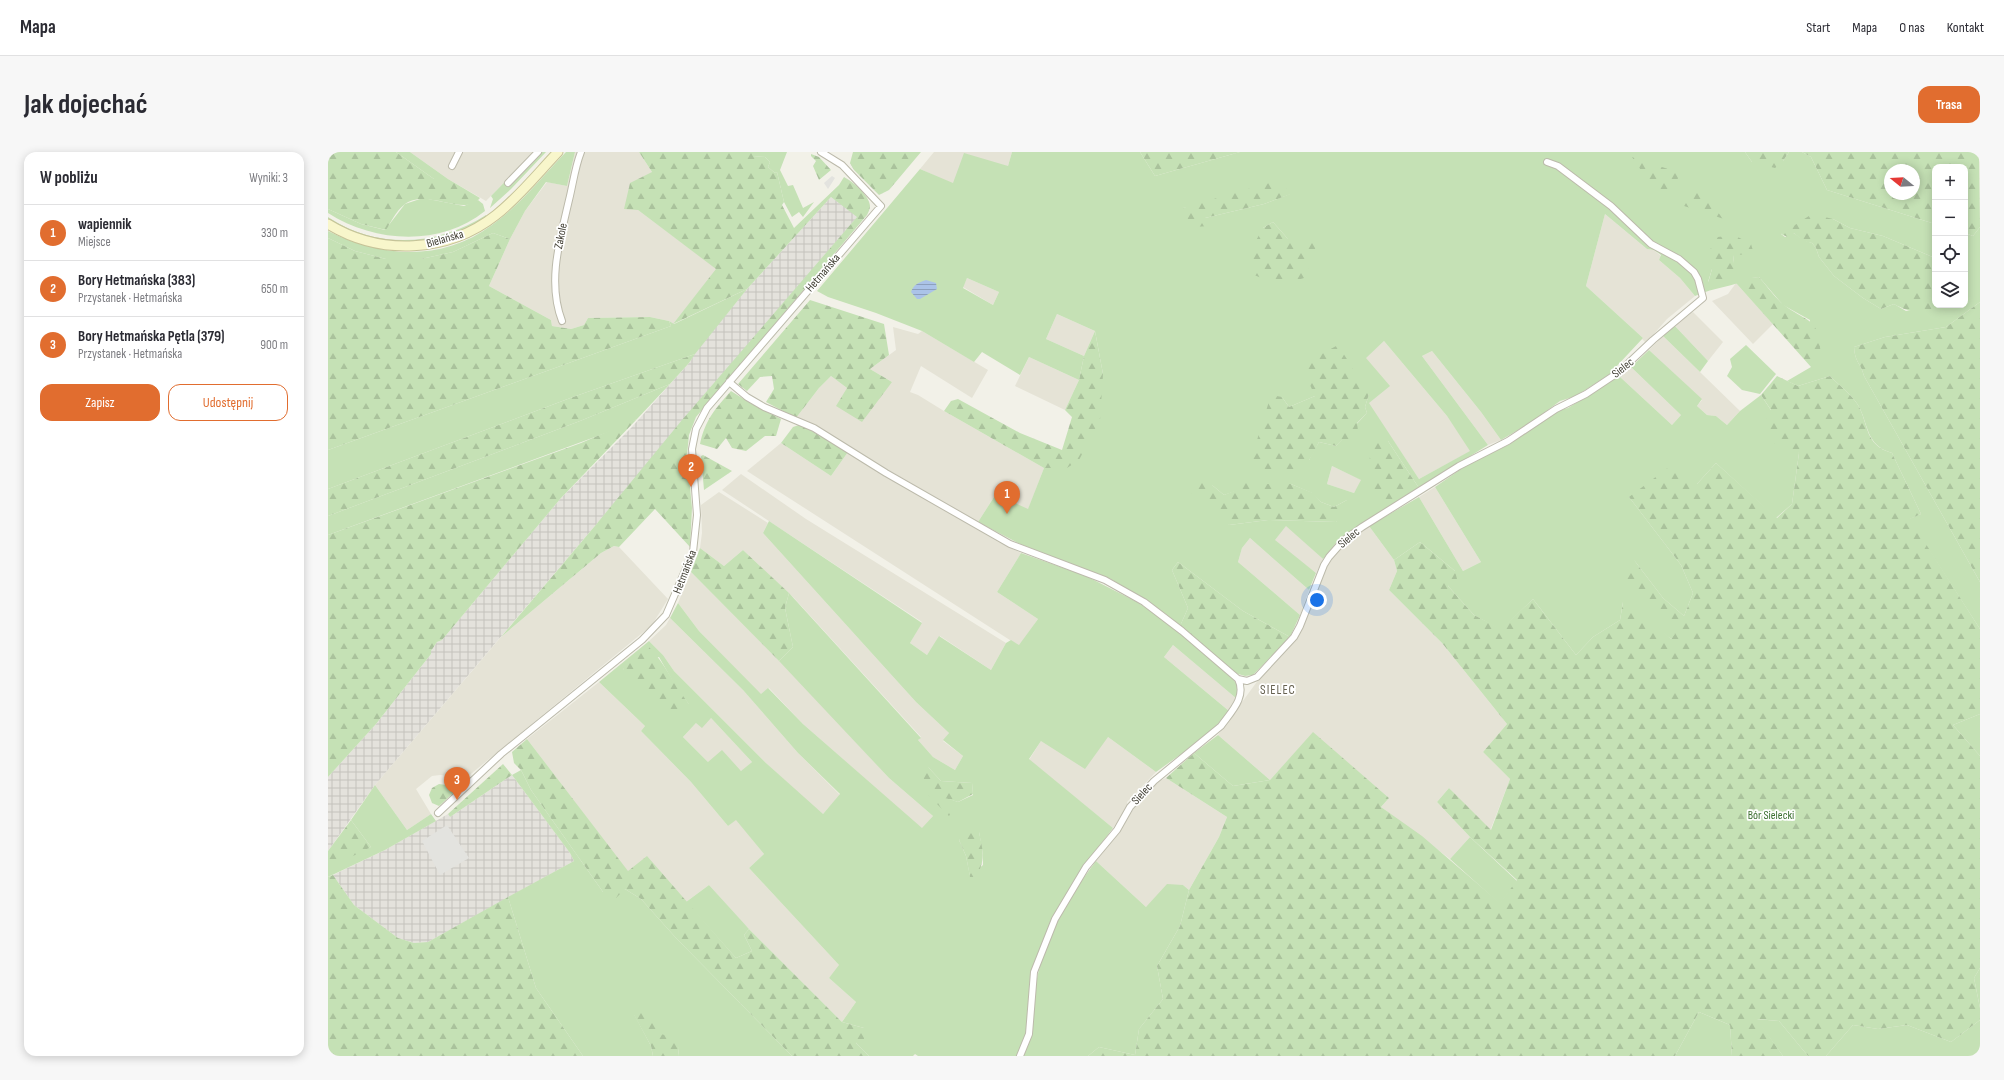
<!DOCTYPE html>
<html lang="pl">
<meta charset="utf-8">
<style>
body{margin:0;font-family:"Sofia Sans Condensed",sans-serif;background:#f7f7f7;color:#2b2b33}
.controls{position:absolute;right:12px;top:12px;display:grid;overflow:hidden;border-radius:8px;box-shadow:0 2px 10px #0003}
.controls button{width:36px;height:36px;display:grid;place-items:center;padding:0;border:0;border-bottom:1px solid #e1e1e2;background:#fff;color:#2b2b33;font:20px sans-serif}
.compass{position:absolute;left:1556px;top:12px;width:36px;height:36px;border-radius:50%;background:#fff;box-shadow:0 2px 10px #0003;rotate:288deg}
.you{position:absolute;left:989px;top:448px;width:14px;height:14px;margin:-10px;border:3px solid #fff;border-radius:50%;background:#1a73e8;box-shadow:0 0 0 6px #1a73e833}
.badge{display:grid;place-items:center;width:26px;height:26px;border-radius:50%;background:#e16d2f;color:#fff;font-size:13px;font-weight:700}
.pin{position:absolute;translate:-50% -33px;filter:drop-shadow(0 1px 2px #0008)}
.pin::after{content:'';position:absolute;top:21px;width:14px;height:12px;background:inherit;clip-path:polygon(0 0,100% 0,50% 100%)}
.list{margin:0;padding:0;list-style:none}
h2{display:flex;justify-content:space-between;align-items:center;height:52px;margin:0;padding:0 16px;font-size:17px}
h2 small{font-size:13px;font-weight:400;color:#7c7c81}
.list li{display:grid;grid-template-columns:26px 1fr auto;gap:12px;align-items:center;box-sizing:border-box;height:56px;padding:0 16px;border-top:1px solid #e1e1e2}
.list b{display:block;font-size:15px;white-space:nowrap}
.list p{margin:0;font-size:13px;white-space:nowrap;color:#7c7c81}
.list em{font-size:13px;font-style:normal;color:#7c7c81}
.actions{display:flex;gap:8px;padding:12px 16px}
.actions a{flex:1;padding:9px 0;border:1px solid #e16d2f;border-radius:12px;text-align:center;font-size:14px;color:#e16d2f}
.actions .main{background:#e16d2f;color:#fff}
.icon{flex:none;width:22px;height:22px;fill:none;stroke:currentColor;stroke-width:2;stroke-linecap:round;stroke-linejoin:round}
.map{position:relative;flex:none;width:1652px;height:904px;overflow:hidden;border-radius:12px}
header{display:flex;align-items:center;gap:24px;box-sizing:border-box;height:56px;padding:0 20px;background:#fff;border-bottom:1px solid #e1e1e2}
header strong{font-size:19px}
nav{display:flex;gap:22px;margin-inline-start:auto;font-size:14px}
.intro{display:flex;align-items:center;justify-content:space-between;box-sizing:border-box;height:96px;padding:0 24px}
h1{margin:0;font-size:28px}
.button{padding:10px 18px;border-radius:12px;background:#e16d2f;color:#fff;font-size:14px;font-weight:700}
main{display:flex;gap:24px;padding:0 24px}
aside{flex:1;background:#fff;border-radius:12px;box-shadow:0 2px 10px #0003}
.map>svg:first-child{display:block}
.residential{fill:#e5e3d6}
.industrial{fill:url(#industrial-grid)}
.green{fill:#c5e1b5;fill-rule:evenodd}
.forest{fill:url(#forest-firs);fill-rule:evenodd}
.parking{fill:#e3e3df}
.water{fill:url(#water-rules)}
.lines{fill:none;stroke-linecap:round;stroke-linejoin:round}
.street-casing{stroke:#bcbaab;stroke-width:8}
.secondary-casing{stroke:#c6c398;stroke-width:11}
.street{stroke:#fff;stroke-width:6}
.secondary{stroke:#f8f6cb;stroke-width:9}
.labels{text-anchor:middle;dominant-baseline:central;stroke-width:3.5;stroke-linejoin:round;paint-order:stroke}
.street-label{font-size:12px;fill:#444237;stroke:#fff}
.park-label{font-size:12px;fill:#3c6f31;stroke:#fff}
.neighbourhood-label{font-size:13px;letter-spacing:1px;fill:#666150;stroke:#fff}
</style>
<header>
<strong>Mapa</strong>
<nav><a>Start</a><a>Mapa</a><a>O nas</a><a>Kontakt</a></nav>
</header>
<div class="intro"><h1>Jak dojechać</h1><a class="button">Trasa</a></div>
<main>
<aside>
<h2>W pobliżu<small>Wyniki: 3</small></h2>
<ul class="list">
<li><span class="badge">1</span><div><b>wapiennik</b><p>Miejsce</p></div><em>330 m</em></li>
<li><span class="badge">2</span><div><b>Bory Hetmańska (383)</b><p>Przystanek · Hetmańska</p></div><em>650 m</em></li>
<li><span class="badge">3</span><div><b>Bory Hetmańska Pętla (379)</b><p>Przystanek · Hetmańska</p></div><em>900 m</em></li>
</ul>
<div class="actions"><a class="main">Zapisz</a><a>Udostępnij</a></div>
</aside>
<div class="map">
<svg width="1652" height="904" viewBox="0 0 1652 904">
<defs>
<pattern id="industrial-grid" width="8" height="8" patternUnits="userSpaceOnUse"><rect width="8" height="8" fill="#e4e2dc"/><path d="M0 4h8M4 0v8" fill="none" stroke="#c5c3bd"/></pattern>
<pattern id="forest-firs" width="22" height="20" patternUnits="userSpaceOnUse"><rect width="22" height="20" fill="#c5e1b5"/><path d="M5 1l3.5 6h-7zM16 11l3.5 6h-7z" fill="#aac29c"/></pattern>
<pattern id="water-rules" width="6" height="5" patternUnits="userSpaceOnUse"><rect width="6" height="5" fill="#abc3e8"/><path d="M0 2.5h6" fill="none" stroke="#8da0bd"/></pattern>
</defs>
<rect width="100%" height="100%" fill="#f2f1e8"/>
<!-- residential -->
<path class="residential" d="M82,0H206L158,49L120,27Z
M247,0H311L324,20L310,58L389,117L345,172L341,169L322,165L260,166L256,173L243,177L224,174L223,168L161,134L182,87L197,59L219,30L239,34Z
M606,0H684L680,14L625,32L592,17Z
M1277,62L1319,97L1326,98L1333,104L1331,108L1352,126L1367,144L1339,167L1318,191L1314,187L1315,186L1258,134Z
M639,126L671,140L665,153L635,135Z
M1408,131L1445,172L1425,192L1384,149L1400,142Z
M1365,160L1395,190L1380,209L1346,173Z
M729,162L767,179L756,204L718,187Z
M565,175L590,182L594,179L660,218L644,246L593,214L582,240L590,243L616,259L716,316L700,358L668,342L650,370L557,316H553L481,270L468,266L491,236L503,224L519,236L564,230L542,217L568,198Z
M1335,184L1412,259L1399,273L1388,264L1379,263L1369,254L1374,248L1321,198Z
M1056,189L1119,264L1143,299L1091,327L1040,251L1038,205Z
M1104,199L1153,260L1173,288L1160,293L1094,204Z
M701,205L751,228L737,258L687,234Z
M1303,215L1353,263L1344,273L1291,224Z
M453,291L503,324L520,300L670,390L693,401L669,440L710,467L691,494L419,319Z
M1004,314L1034,328L1026,341L999,332Z
M413,322L478,367L678,491L663,518L612,484L599,503L582,491L594,470L394,338Z
M1107,335L1153,410L1135,419L1091,345Z
M391,340L440,371L435,381L588,550L621,581L615,589L635,604L627,618L605,605L590,588L593,585L466,446L415,398L396,414L372,396L374,381L373,353Z
M958,373L995,407L988,421L946,389Z
M1041,374L1066,408L1069,419L1061,438L1114,491L1179,572L1155,600L1182,627L1162,679L1121,636L1109,650L1142,685L1122,707L1053,655L1061,646L985,581L942,628L890,583L928,531L967,488L1001,411L1018,391Z
M922,386L981,438L972,463L910,410L914,396Z
M286,394L291,395L340,447L324,473L138,626L112,623L104,624L88,637L103,662L79,678L47,633L173,485L273,401Z
M363,420L481,539L561,626L605,664L594,677L475,572L441,536L433,543L371,479L350,451Z
M342,466L415,538L470,601L512,643L494,663L438,611L346,519L335,503L321,489L338,473Z
M845,493L909,547L901,559L836,505Z
M271,530L317,574L313,579L363,630L400,674L408,667L436,702L421,716L512,814L501,826L528,850L514,870L414,770L381,733L358,750L333,722L300,720L199,587Z
M383,566L424,610L414,619L380,610L355,585L368,571Z
M780,585L828,620L799,650L800,654L785,676L701,608L713,589Z
M838,626L899,665L891,685L861,738L855,733L818,755L768,709L791,681L806,656L831,629Z"/>
<!-- industrial -->
<path class="industrial" d="M503,45L530,64L47,633L0,699V625L48,572L103,502V499L109,490L114,488L233,346L303,276L361,211L369,198L419,137Z
M184,623L242,701L246,709L100,790L86,791L70,786L26,753L5,723L57,698L120,662L122,665Z"/>
<!-- green -->
<path class="green" d="M68,0H82L120,27H106Z
M206,0H218L183,37L162,56L165,47L163,44Z
M238,0H247L239,34L218,30L197,59L182,87L165,81L125,100L93,107H58L27,99L0,86V79C54,106 114,110 164,73C192,53 214,25 238,0Z
M424,0H459L452,18L460,34L465,33L475,56L486,50L475,65L471,60L464,65L456,50L449,20L447,21L440,15L442,10L437,5L424,4Z
M684,0H812L827,24L912,0H1417L1424,10L1455,9L1461,0H1474L1483,5L1499,38L1607,72V106L1555,84L1522,76L1505,67L1453,82L1457,85L1466,81L1475,88L1484,91L1488,96L1491,105L1506,124L1535,146L1553,157L1566,152L1578,159L1610,153H1637V81L1645,84L1652,75V150L1618,175L1557,185L1526,195C1527,211 1533,211 1536,224L1652,430V477L1581,367L1593,362L1564,301C1537,293 1541,272 1530,253C1524,243 1511,233 1502,224L1470,234L1459,229L1483,215L1482,168L1455,153L1431,125C1420,126 1417,129 1407,132C1393,136 1380,138 1367,144L1352,126L1331,108L1333,103L1326,98L1319,97L1277,62L1258,134L1315,186L1287,216L1288,218L1248,244L1232,249L1202,271L1173,288L1153,260L1104,199L1094,204L1160,293L1091,336L1060,289L1061,355L1012,386L995,407L958,374L947,388L988,421L981,438L922,386L914,396L910,410L972,463L962,485L915,459L850,410L844,418L860,456L852,474L838,462L783,427L692,392L650,370L668,342L700,357L716,316H739L775,222L767,179L729,162L718,187L756,204L751,228L701,205L692,223L654,200L646,210L594,179L548,161L500,145L489,139L592,17L625,31L636,1L680,14ZM962,42L936,52L877,66L855,56ZM945,70L960,87L935,76ZM1423,92L1406,103L1405,111L1380,130L1384,117ZM639,126L671,140L665,153L635,136ZM1056,189L1119,264L1142,299L1091,327L1041,251L1062,234L1038,206ZM1041,242L1037,255L1039,261L1008,294L991,290L981,308L954,245L961,255L987,244ZM1004,314L1033,328L1026,341L999,332ZM928,332H963L984,341L993,350L1006,355L1019,348L1008,370L940,368L901,373L884,333L896,343Z
M95,46L136,54L150,48L155,52L157,59C112,95 47,91 0,61V57L33,72L57,78L77,52Z
M158,63V66C148,71 138,78 128,82C86,97 37,91 0,67V65C49,98 110,94 158,63Z
M419,137L367,202L245,245L0,337V298L343,174L341,169L346,172Z
M1346,173L1380,209L1372,220L1335,184Z
M1418,193L1448,222L1432,242L1414,238L1399,224L1404,215L1402,207Z
M1321,198L1374,247L1369,254L1379,263L1388,264L1399,273L1412,259L1433,243L1471,301L1464,352L1448,366L1388,311L1369,332L1301,345L1353,413L1365,441L1356,464L1335,446L1306,408L1348,482L1343,487L1295,450L1292,468L1265,485L1248,503L1205,447L1173,478L1146,463L1120,434L1127,419L1092,390L1066,408L1041,374L1091,345L1135,419L1153,410L1107,335L1139,313L1182,292L1225,260L1240,256L1291,224L1344,273L1353,263L1303,215Z
M342,232L309,267L294,275L0,383V364L252,269Z
M441,369L594,471L582,491L599,503L611,484L663,518L678,491L683,488L691,493L710,467L669,440L693,401L758,424L809,450L849,477L905,527L910,534L909,547L845,493L836,505L901,559C881,585 854,601 828,620L780,585L757,617L713,589L701,607L785,676L757,713L712,796L701,872L689,904H590L587,902L585,904H541L528,891L536,876L514,870L528,850L501,826L511,813L421,716L436,702L408,668L400,674L363,630L313,579L317,574L271,530L321,489L335,503L346,519L438,611L495,662L512,642L470,601L415,538L342,466L350,451L371,479L433,542L440,536L475,572L594,676L605,664L561,626L451,509L465,495L457,456L461,441L593,586L590,588L605,605L627,618L635,604L615,588L621,581L588,550L435,381ZM331,505L351,540L361,552L295,517ZM383,566L424,610L413,619L394,598L380,610L355,585L368,571L374,576ZM600,615L613,629L644,631L645,643L630,650L616,645ZM651,680L655,702V713L642,724L638,704L631,688Z
M1652,562V604L1625,573Z
M890,583L942,628L905,634L866,601Z
M193,618L203,638L275,740L297,737L313,747L348,786L464,904H350L351,896L306,862L323,894L325,904H255L208,836L180,745L246,709L242,701L184,623Z
M47,633L79,678L103,662L108,669L57,698L0,725V711L43,695L23,668Z
M1142,685L1189,729L1172,752L1122,707Z
M768,709L818,755L839,732L855,733L861,738L852,774L829,814L835,847L811,877L807,903L771,895L760,904H695C705,883 704,861 707,838C714,790 740,746 768,709Z
M381,733L421,777L416,783L424,799L408,806L358,750Z
M1652,816V856L1646,826Z
M1371,860L1402,873L1404,904H1347Z
M1428,867L1451,869L1480,904H1455Z
M1652,868V904H1498L1525,873L1550,877L1579,873L1623,890Z"/>
<!-- forest -->
<path class="forest" d="M0,0H68L106,27H120L152,46C136,66 98,35 76,53C68,59 63,70 58,78L33,72L0,57Z
M311,0H424L425,4L437,5L442,10L440,15L447,21L449,20L456,50L454,53L466,76L511,33L516,25C524,29 542,44 542,54C542,57 540,61 539,63L368,265L361,283L359,303L364,356L362,395L327,357L291,395L286,394L273,401L173,485L266,375L354,268L529,65L503,45L419,137L345,172L388,117L310,58L296,57L302,31L324,20Z
M525,0H593L561,38L551,43L526,18L522,11Z
M812,0H912L827,24Z
M1417,0H1461L1455,9L1447,16L1424,10Z
M1474,0H1651L1652,75L1645,84L1637,81V15H1607V72L1499,38L1483,5ZM1562,18H1586V42H1562Z
M483,2L491,5L503,18L491,28L485,14L488,9L483,4Z
M1304,5L1352,21L1344,41L1330,43Z
M951,28L963,42L936,52L877,66L883,74L863,75L855,56Z
M1369,38L1396,67L1350,52L1355,40Z
M1484,62L1505,67L1522,76L1555,84L1607,106V153H1610C1595,164 1580,160 1566,152L1553,157L1535,146L1506,124L1491,105L1488,96L1484,91L1475,89L1466,81L1462,86L1453,82Z
M945,70L960,87H985L988,99L976,126L952,133L926,123L920,103L935,76Z
M165,81L182,87L161,134L223,168L224,174L243,177L256,173L260,166L322,165L341,169L343,174L0,298V86L27,99L58,107H93L125,100Z
M1406,83L1423,92L1426,102L1406,103L1405,111L1410,118C1400,129 1396,134 1380,131L1384,117L1378,104L1390,85Z
M1431,125C1439,134 1447,146 1456,153C1483,173 1490,164 1493,203L1483,215L1408,131L1420,126Z
M482,148L556,172L561,203L542,217L564,230L534,270L508,254L519,236L503,224L491,236L468,266L438,250L446,237L444,224L432,225L419,239L410,232Z
M1652,150V430L1536,224C1533,211 1527,211 1526,195L1557,185L1618,175Z
M767,179L775,222L772,268L751,308L739,316H716L616,259L623,249L630,247L692,281L734,298L744,265L737,258L751,228L756,204Z
M1010,193L1041,242L1037,255L1039,261L1029,271L1031,287L1014,288L1008,294L991,290C988,296 985,304 980,309C963,327 943,323 925,310V301L943,243L954,245L961,255L987,244L973,213Z
M367,202L361,211L342,232L252,269L0,364V337L245,245Z
M1449,224L1470,234L1502,224C1511,233 1524,243 1530,253C1541,272 1536,293 1564,301L1593,362L1582,367L1652,477V562L1625,573L1652,604V816L1646,826L1652,856V868L1623,890L1579,873L1550,877L1525,873L1498,904H1480L1451,869L1429,867L1455,904H1404L1402,873L1371,860L1347,904H760L771,895L807,903L811,877L835,847L829,814L852,774L861,738L891,685L899,665L838,626L866,601L905,634L942,628L985,580L1061,646L1053,655L1094,684L1172,751L1189,728L1142,685L1109,650L1121,636L1163,678L1182,627L1155,600L1179,572L1114,491L1061,438L1069,419L1066,408L1092,390L1127,419L1129,427L1120,434L1146,463L1173,477L1205,447L1248,503L1265,485L1292,468L1295,450L1299,447L1343,487L1347,482L1293,422L1306,408L1335,446L1356,464L1365,441L1353,413L1301,345L1345,312L1369,332L1388,311L1449,366L1464,352L1471,301L1447,292L1437,270L1443,258L1433,243Z
M403,239L422,251L453,267L448,284H437L418,299L404,296L398,286L389,297L372,292C377,268 387,257 403,239Z
M309,267L233,346L114,488L109,490L103,499V502L48,572L0,625V383L253,291Z
M471,273L475,274L520,300L503,324L453,291L465,275Z
M1044,284L1060,289L1091,336L1061,355L1046,341L1041,314Z
M375,303L404,319L376,338L373,304Z
M919,324L928,332H963L985,341L993,350L1006,355L1019,348L1023,352L1008,370L940,368L901,373L861,339L871,328L884,333L896,343L911,337Z
M372,396L396,414L415,398L461,441L457,456L465,495L451,509L363,420Z
M850,410L915,459L962,485L925,523L917,524L907,521L852,474L860,456L844,418Z
M320,494C337,511 346,533 361,552L345,569L295,517Z
M199,587L300,719L319,704L408,806L424,799L416,783L421,777L514,870L536,876V888L528,891L541,904H464L348,786L313,747L297,737L288,746L275,740L203,638L193,618L186,611L184,600Z
M175,612L184,623L122,665L120,662Z
M600,615L613,629L644,631L645,642L630,650L617,646L626,656L621,664L601,644L593,618Z
M111,632L132,635L111,654L104,651L101,643L104,636Z
M23,668L43,695L9,712L0,711V699Z
M640,680H651C655,699 658,707 648,725H642L638,704L631,688Z
M5,723L26,753L70,786L86,791L100,790L180,745L208,836L255,904H0V725Z
M318,860L333,882L347,886L351,896L350,904H325L323,894L305,861Z"/>
<!-- parking -->
<path class="parking" d="M504,24L507,26L500,37L496,31Z
M119,673L141,706L112,723L94,689Z"/>
<!-- water -->
<path class="water" d="M598,128L608,131L609,137L592,147H589L583,140C586,132 590,131 598,128Z"/>
<g class="lines">
<!-- street casing -->
<g class="street-casing">
<path id="street" d="M124,14L131,0
M180,31L210,0
M234,169C219,130 232,87 241,48C245,32 247,15 253,0
M401,230L419,245L436,255L486,276L558,321L682,392L777,428L816,450L854,479L910,527C919,545 903,560 893,574L826,629L802,655L789,678L758,715L727,767L706,820L701,882L692,904
M910,527L919,529L929,525L966,485L972,474L996,413L1001,405L1016,388L1034,375L1131,314L1180,289L1228,257L1258,242L1291,220L1325,188L1375,146L1370,127L1366,120L1351,107L1323,92L1283,54L1230,14L1219,10
M110,661L173,602L314,488L338,463L365,400L369,363L364,297L368,277L379,256L553,54L514,13L493,0"/>
</g>
<!-- secondary casing -->
<g class="secondary-casing">
<path id="secondary" d="M0,72C52,104 120,101 168,63C191,45 210,21 230,0"/>
</g>
<!-- street -->
<use href="#street" class="street"/>
<!-- secondary -->
<use href="#secondary" class="secondary"/>
</g>
<g class="labels">
<!-- street labels -->
<g class="street-label">
<text transform="translate(233 84) rotate(-78)">Zakole</text>
<text transform="translate(117 87) rotate(-16)">Bielańska</text>
<text transform="translate(495 121) rotate(-49)">Hetmańska</text>
<text transform="translate(1295 216) rotate(-38)">Sielec</text>
<text transform="translate(1021 386) rotate(-40)">Sielec</text>
<text transform="translate(357 420) rotate(-69)">Hetmańska</text>
<text transform="translate(814 642) rotate(-48)">Sielec</text>
</g>
<!-- park labels -->
<g class="park-label">
<text x="1443" y="663">Bór Sielecki</text>
</g>
<!-- neighbourhood labels -->
<g class="neighbourhood-label">
<text x="950" y="538">SIELEC</text>
</g>
</g>
</svg>
<div class="controls">
<button>+</button>
<button>−</button>
<button><svg class="icon" aria-label="locate" viewBox="0 0 24 24"><circle cx="12" cy="12" r="6"/><path d="M12 2v4M12 18v4M2 12h4M18 12h4"/></svg></button>
<button><svg class="icon" aria-label="layers" viewBox="0 0 24 24"><path d="M12 4l9 5-9 5-9-5zM3 14l9 5 9-5"/></svg></button>
</div>
<svg class="compass" viewBox="-18 -18 36 36"><path d="M0-13l5 13h-10z" fill="#e53935"/><path d="M0 13l5-13h-10z" fill="#7c7c81"/></svg>
<div class="you"></div>
<div class="pin badge" style="left:679px;top:362px">1</div>
<div class="pin badge" style="left:363px;top:335px">2</div>
<div class="pin badge" style="left:129px;top:648px">3</div>
</div>
</main>
